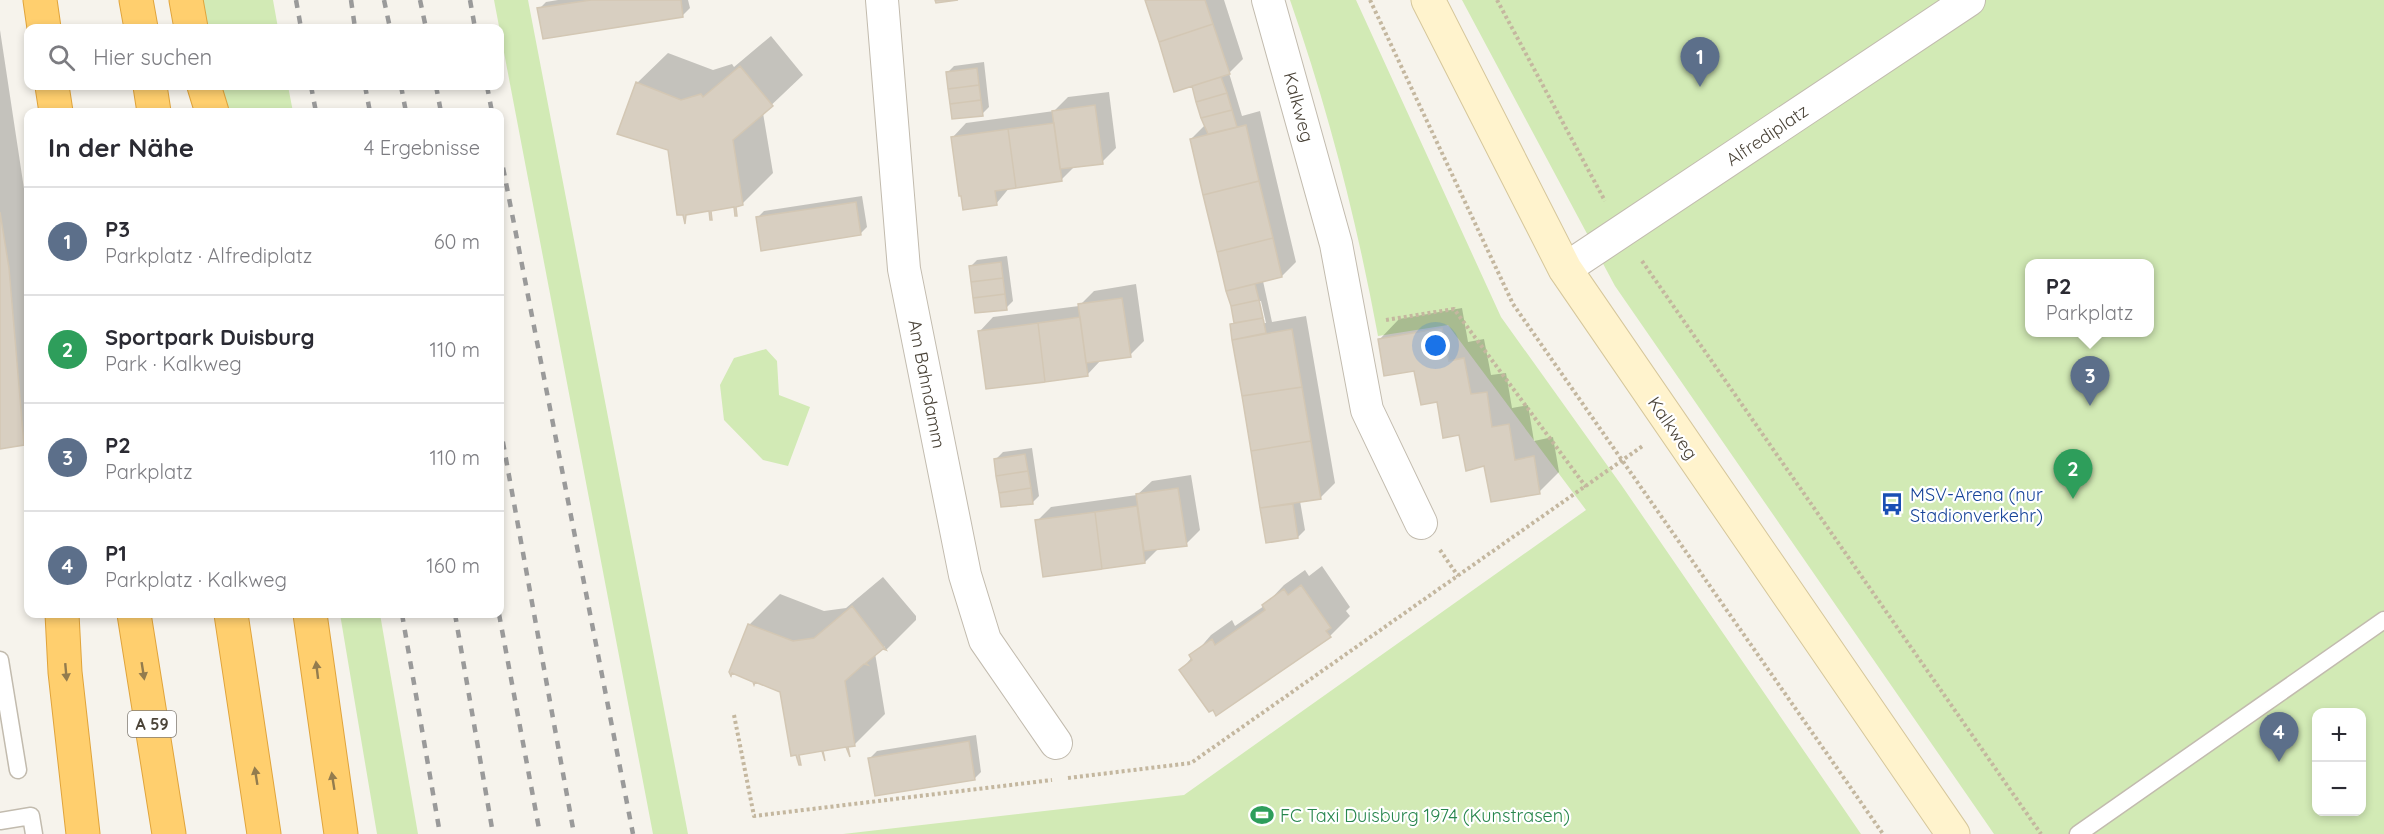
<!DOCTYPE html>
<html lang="de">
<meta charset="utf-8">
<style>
body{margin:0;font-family:Quicksand,sans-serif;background:#f7f7f7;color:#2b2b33}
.controls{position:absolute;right:18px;bottom:18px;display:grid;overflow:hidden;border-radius:12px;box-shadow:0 3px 9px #0003}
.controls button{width:54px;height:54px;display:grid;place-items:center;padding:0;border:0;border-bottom:2px solid #e1e1e2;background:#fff;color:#2b2b33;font:30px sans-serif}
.you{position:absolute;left:1436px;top:346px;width:21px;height:21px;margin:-15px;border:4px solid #fff;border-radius:50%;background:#1a73e8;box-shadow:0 0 0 9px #1a73e833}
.badge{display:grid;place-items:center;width:39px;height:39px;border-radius:50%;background:#fc3f1d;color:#fff;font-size:20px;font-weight:700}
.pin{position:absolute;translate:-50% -50px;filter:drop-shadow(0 2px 3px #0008)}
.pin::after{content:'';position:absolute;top:32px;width:21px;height:18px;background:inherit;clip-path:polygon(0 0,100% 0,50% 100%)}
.popup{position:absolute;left:2025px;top:259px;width:129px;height:78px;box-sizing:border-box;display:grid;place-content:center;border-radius:12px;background:#fff;filter:drop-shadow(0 2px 4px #0005);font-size:20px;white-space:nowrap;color:#7c7c81}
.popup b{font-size:22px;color:#2b2b33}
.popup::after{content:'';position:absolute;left:50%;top:100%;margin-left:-12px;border:12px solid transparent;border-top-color:#fff}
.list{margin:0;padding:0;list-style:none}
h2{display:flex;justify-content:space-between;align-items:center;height:78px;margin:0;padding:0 24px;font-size:26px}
h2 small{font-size:20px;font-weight:400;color:#7c7c81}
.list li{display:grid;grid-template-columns:39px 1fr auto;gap:18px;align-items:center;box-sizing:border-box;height:108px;padding:0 24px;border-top:2px solid #e1e1e2}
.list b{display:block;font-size:22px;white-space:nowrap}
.list p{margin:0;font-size:20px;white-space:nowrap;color:#7c7c81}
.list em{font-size:20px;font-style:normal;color:#7c7c81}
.icon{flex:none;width:33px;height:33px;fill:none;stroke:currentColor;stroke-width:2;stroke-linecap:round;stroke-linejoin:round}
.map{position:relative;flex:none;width:2384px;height:834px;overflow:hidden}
.search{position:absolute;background:#fff;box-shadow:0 3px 9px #0003;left:24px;top:24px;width:480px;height:66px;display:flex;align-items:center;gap:15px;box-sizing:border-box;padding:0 21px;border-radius:12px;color:#7c7c81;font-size:22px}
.panel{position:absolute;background:#fff;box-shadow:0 3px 9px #0003;left:24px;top:108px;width:480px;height:510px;border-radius:12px}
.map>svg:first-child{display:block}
.green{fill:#d2eab5;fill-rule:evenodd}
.shadow{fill:#0003;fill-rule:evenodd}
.building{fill:#d8cfc1;stroke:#d3c7b4;stroke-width:1.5}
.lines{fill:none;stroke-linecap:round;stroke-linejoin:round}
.lane-casing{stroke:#c2bbae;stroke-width:19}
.street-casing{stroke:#c2bbae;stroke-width:34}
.secondary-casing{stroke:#d6c79b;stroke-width:35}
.highway-casing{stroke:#e0a43c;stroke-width:35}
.path{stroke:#c4b79f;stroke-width:4;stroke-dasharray:3 3;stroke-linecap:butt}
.lane{stroke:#fff;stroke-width:16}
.street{stroke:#fff;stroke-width:32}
.secondary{stroke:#fff3cd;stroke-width:33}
.highway{stroke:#ffcf6e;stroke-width:33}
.rail{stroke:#9a9a9a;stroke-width:4.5;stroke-dasharray:8 8;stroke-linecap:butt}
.oneway{fill:#937c4e}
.labels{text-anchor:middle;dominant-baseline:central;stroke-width:4.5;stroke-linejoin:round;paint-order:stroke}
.shield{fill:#fff;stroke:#817c74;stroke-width:1.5}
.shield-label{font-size:16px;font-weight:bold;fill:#4b4439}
.street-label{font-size:18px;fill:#4b4439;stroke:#fff}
.transit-label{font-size:18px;fill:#164399;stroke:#fff;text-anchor:start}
.leisure-label{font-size:18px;fill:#27864d;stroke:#fff;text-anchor:start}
</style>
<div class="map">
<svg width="2384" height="834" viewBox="0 0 2384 834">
<rect width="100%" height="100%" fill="#f6f3ec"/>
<!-- green -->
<path class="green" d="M200,0H273L278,28H204Z
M494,0H528L688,834H653Z
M1290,0H1356L1501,317L1622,486L1861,834H843L1184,795L1586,510L1448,325L1378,336C1357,222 1328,109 1290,0Z
M1462,0H2384V834H1994L1615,286ZM2030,264H2150V332H2030ZM2316,712H2362V812H2316Z
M219,86H288L293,112H227Z
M766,349L777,361L779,395L810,407L788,466L763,460L724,420L720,385L734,358Z
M340,614H380L418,834H377Z"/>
<!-- shadow -->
<path class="shadow" d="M558,0H688L690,8L683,15L539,9L546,2Z
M1146,0H1224L1243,59L1229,73L1242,116L1260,111L1296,262L1282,276L1263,281L1272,322L1306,316L1335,483L1321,497L1300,501L1305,530L1298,537L1267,542L1234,339L1232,325L1235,322L1228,291L1231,288L1191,139L1206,124L1193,84ZM1258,301H1261L1266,323H1263Z
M0,30L28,215V438L23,443L0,447Z
M771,36L803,75L763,113L773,173L742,204L669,149L637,83L668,53L713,70L732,64L734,67Z
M984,62L989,107L982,114L947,73L954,66Z
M1109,92L1116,148L1102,162L1075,166L1061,180L1010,187L996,204L952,138L966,123L1054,111L1068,97Z
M862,196L867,227L860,234L757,218L764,211Z
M1007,256L1013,301L1006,308L970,267L977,260Z
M1136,284L1144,341L1130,355L1101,360L1087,375L979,332L993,317L1079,306L1094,291Z
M1462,308L1468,342L1484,339L1491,375L1506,373L1512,408L1528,405L1534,441L1553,437L1559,472L1539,492L1485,465L1415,369L1379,340L1399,319Z
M1032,448L1039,496L1032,503L996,459L1003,452Z
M1191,475L1200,530L1186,544L1159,548L1145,562L1037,521L1051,507L1137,495L1152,481Z
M1322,566L1350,607L1346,611L1350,616L1330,636L1181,670L1211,635L1232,620L1235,626L1264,606L1284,585L1305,570L1309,576Z
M883,577L916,616V620L886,650L884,646L875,653L885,714L854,745L782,690L734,673L730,677L749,625L780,594L824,611L846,608Z
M976,735L981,772L974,779L870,758L877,751Z"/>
<!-- building -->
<path class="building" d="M591,0H681L683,17L543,39L537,8Z
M935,0H958L936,3Z
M1145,0H1205L1213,24L1159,42Z
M1213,24L1230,74L1174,92L1159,42Z
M740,66L773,106L733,140L743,205L736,207L737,216H735L734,207L711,211L712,220H710L709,211L686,215L685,224L683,215H677L668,150L617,134L636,82L681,100L701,94L703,97Z
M977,68L979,85L948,89L946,72Z
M1221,77L1227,93L1196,102L1192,86Z
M979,85L981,100L950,104L948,89Z
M1227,93L1232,110L1201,118L1196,102Z
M981,100L983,116L952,119L950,104Z
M1095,105L1103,164L1060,169L1052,111Z
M1232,110L1237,127L1208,134L1201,118Z
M1054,123L1062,181L1016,188L1008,129Z
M1246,125L1259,181L1203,195L1190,139Z
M1008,129L1016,188L995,191L997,205L963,210L961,196H959L951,137Z
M1259,181L1273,238L1217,252L1203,195Z
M856,202L861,235L761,251L756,217Z
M0,212L9,268L24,445L0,449Z
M1273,238L1282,277L1226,291L1217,252Z
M1001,262L1003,278L971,282L969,266Z
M1003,278L1005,294L973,298L971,282Z
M1255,284L1259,300L1231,306L1226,291Z
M1005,294L1007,310L975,313L973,298Z
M1122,298L1131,357L1086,363L1078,304Z
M1259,300L1263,318L1234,323L1231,306Z
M1080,317L1088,376L1045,382L1038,323Z
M1263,318L1266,333L1232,340L1230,324Z
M1038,323L1045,382L986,389L978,331Z
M1442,328L1449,361L1464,358L1471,394L1487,392L1492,427L1509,424L1515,460L1534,456L1540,494L1491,502L1484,466L1466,471L1459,435L1443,438L1437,402L1421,405L1414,371L1384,376L1378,339Z
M1292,329L1302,387L1242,396L1232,340Z
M1302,387L1311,441L1251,451L1242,396Z
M1311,441L1321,499L1260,508L1251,451Z
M1025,454L1028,471L996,476L994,459Z
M1028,471L1031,488L999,493L996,476Z
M1031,488L1033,504L1001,507L999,493Z
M1178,488L1187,546L1144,551L1136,494Z
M1293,504L1298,538L1266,543L1260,508Z
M1137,506L1145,563L1102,569L1095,512Z
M1095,512L1102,569L1043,577L1035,520Z
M1301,585L1331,628L1326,631L1331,637L1216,716L1213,710L1209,712L1179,670L1192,660L1189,655L1212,639L1215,645L1265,610L1262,605L1284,589L1288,595Z
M852,606L886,650L883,649L866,663L868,665L864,664L845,681L855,746L848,747L850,757L846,747L823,751L825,761L822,751L799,755L801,765H799L796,755L791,756L780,692L755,682L754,685L753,682L732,673L731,676L729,672L748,624L793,641L814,638Z
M969,741L975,780L875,796L868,758Z"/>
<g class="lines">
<!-- lane casing -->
<g class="lane-casing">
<path id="lane" d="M0,660L18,770
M0,821L31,816L34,834
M2078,834L2384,620"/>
</g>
<!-- street casing -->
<g class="street-casing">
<path id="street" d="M882,0L904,269L965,575L985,640L1056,743
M1268,0L1336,244L1367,410L1421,523
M1565,269L1969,0"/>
</g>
<!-- secondary casing -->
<g class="secondary-casing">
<path id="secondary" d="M1428,0L1565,269L1953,834"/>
</g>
<!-- highway casing -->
<g class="highway-casing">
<path id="highway" d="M40,0L44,28
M136,0L141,28
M186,0L191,28
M52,86L56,112
M150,86L154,112
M204,86L212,112
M62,614L65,672L83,834
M134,614L169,834
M231,614L264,834
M310,614L341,834"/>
</g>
<!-- path -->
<path class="path" d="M1370,0L1513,304L1883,834
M1497,0L1605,201
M1642,261L2041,834
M1386,320L1454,309L1586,487
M1440,550L1458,576
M734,715L754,816L1052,780
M1068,778L1191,763L1644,445"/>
<!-- lane -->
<use href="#lane" class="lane"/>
<!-- street -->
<use href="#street" class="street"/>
<!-- secondary -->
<use href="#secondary" class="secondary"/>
<!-- highway -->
<use href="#highway" class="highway"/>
<!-- rail -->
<path class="rail" d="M296,0L301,28
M351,0L355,28
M384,0L390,28
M420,0L426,28
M470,0L475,28
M311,86L316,112
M365,86L370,112
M401,86L406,112
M436,86L441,112
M487,86L492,112
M500,152L633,834
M500,426L574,834
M402,614L440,834
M455,614L493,834
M499,614L540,834"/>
</g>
<!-- one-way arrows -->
<defs><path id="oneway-solid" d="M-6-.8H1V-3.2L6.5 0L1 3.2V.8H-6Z" transform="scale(1.5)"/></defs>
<g class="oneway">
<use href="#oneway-solid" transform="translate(317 670) rotate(-97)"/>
<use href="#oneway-solid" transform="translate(143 671) rotate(81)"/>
<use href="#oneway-solid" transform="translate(66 672) rotate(85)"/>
<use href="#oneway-solid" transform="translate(256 776) rotate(-99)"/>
<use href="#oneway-solid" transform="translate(333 781) rotate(-99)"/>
</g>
<!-- icons -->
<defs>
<g id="bus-bare" transform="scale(1.8)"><path d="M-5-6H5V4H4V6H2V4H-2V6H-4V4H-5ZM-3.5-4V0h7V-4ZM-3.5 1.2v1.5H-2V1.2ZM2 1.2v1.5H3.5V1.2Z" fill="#1a4fb4" stroke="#fff" stroke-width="2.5" paint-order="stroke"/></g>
<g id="stadium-bare" transform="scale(1.8)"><path d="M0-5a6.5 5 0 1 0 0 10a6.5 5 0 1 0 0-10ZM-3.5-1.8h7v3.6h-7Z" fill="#2e9e5b" stroke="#fff" stroke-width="2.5" paint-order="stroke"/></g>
</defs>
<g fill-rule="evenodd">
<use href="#bus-bare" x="1892" y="504"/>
<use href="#stadium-bare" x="1262" y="815"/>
</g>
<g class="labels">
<!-- shield labels -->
<rect class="shield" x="128" y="711" width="48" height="26" rx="4.5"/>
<g class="shield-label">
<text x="152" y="724">A 59</text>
</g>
<!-- street labels -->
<g class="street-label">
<text transform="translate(1299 107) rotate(75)">Kalkweg</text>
<text transform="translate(1767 135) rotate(-34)">Alfrediplatz</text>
<text transform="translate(927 384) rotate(79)">Am Bahndamm</text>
<text transform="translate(1673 428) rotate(55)">Kalkweg</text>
</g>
<!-- transit labels -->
<g class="transit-label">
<text x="1910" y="494">MSV-Arena (nur<tspan x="1910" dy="21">Stadionverkehr)</tspan></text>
</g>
<!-- leisure labels -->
<g class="leisure-label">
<text x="1280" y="815">FC Taxi Duisburg 1974 (Kunstrasen)</text>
</g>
</g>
</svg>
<div class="controls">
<button>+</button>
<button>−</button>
</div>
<div class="you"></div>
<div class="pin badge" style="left:1700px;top:87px;background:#5c6f8a">1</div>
<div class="pin badge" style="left:2073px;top:499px;background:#2e9e5b">2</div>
<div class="pin badge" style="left:2090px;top:406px;background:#5c6f8a">3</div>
<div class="popup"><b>P2</b>Parkplatz</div>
<div class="pin badge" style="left:2279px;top:762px;background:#5c6f8a">4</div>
<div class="search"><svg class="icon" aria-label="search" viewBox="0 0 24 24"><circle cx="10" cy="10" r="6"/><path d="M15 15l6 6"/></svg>Hier suchen</div>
<section class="panel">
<h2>In der Nähe<small>4 Ergebnisse</small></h2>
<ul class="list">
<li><span class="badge" style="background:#5c6f8a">1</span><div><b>P3</b><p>Parkplatz · Alfrediplatz</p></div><em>60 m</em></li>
<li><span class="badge" style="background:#2e9e5b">2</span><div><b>Sportpark Duisburg</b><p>Park · Kalkweg</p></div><em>110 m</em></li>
<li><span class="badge" style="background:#5c6f8a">3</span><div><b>P2</b><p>Parkplatz</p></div><em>110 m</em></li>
<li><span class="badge" style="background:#5c6f8a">4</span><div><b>P1</b><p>Parkplatz · Kalkweg</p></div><em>160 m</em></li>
</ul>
</section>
</div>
